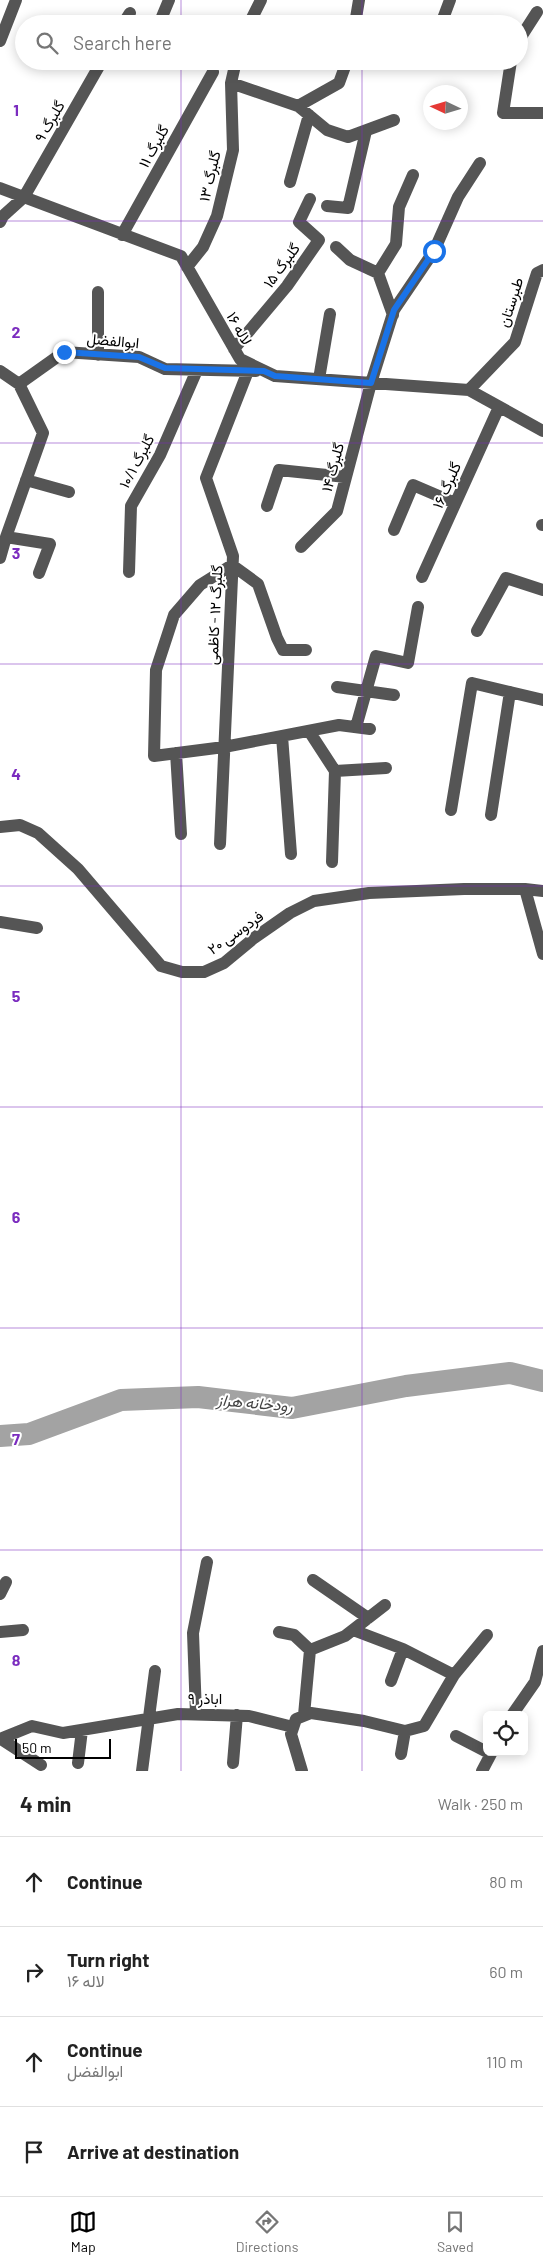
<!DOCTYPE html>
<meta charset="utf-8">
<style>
body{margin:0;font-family:Barlow,Vazirmatn,sans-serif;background:#f6f6f6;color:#222}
.controls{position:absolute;right:15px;bottom:15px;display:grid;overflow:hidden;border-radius:8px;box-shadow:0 2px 12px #0003}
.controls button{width:45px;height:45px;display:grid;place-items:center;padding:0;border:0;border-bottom:1px solid #e0e0e0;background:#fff;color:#222;font:25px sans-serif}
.compass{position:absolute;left:423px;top:85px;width:45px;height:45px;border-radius:50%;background:#fff;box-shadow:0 2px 12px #0003;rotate:274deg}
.scale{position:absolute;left:15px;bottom:12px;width:96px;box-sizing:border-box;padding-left:5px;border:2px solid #000;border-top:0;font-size:14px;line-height:18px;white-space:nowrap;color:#000;-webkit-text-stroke:4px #fff;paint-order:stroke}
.stop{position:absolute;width:15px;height:15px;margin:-11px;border:4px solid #1a73e8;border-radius:50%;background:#fff}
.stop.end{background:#1a73e8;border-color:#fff;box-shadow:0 1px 5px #0008}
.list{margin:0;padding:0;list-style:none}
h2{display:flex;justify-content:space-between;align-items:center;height:65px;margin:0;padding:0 20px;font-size:21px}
h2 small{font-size:16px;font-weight:400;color:#767676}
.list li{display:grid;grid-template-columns:32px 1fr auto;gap:15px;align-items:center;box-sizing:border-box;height:90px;padding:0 20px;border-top:1px solid #e0e0e0}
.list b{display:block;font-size:19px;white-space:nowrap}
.list p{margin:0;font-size:16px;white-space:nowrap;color:#767676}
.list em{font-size:16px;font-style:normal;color:#767676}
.icon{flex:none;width:28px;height:28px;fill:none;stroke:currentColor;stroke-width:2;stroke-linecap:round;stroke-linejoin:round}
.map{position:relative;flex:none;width:543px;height:1771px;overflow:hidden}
.search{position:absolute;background:#fff;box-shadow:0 2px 12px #0003;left:15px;right:15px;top:15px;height:55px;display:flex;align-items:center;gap:12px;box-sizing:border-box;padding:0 18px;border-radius:28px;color:#767676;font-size:19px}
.sheet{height:425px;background:#fff}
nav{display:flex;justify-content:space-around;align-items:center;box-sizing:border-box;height:70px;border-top:1px solid #e0e0e0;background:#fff;font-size:14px;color:#767676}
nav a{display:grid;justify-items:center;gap:2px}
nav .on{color:#000}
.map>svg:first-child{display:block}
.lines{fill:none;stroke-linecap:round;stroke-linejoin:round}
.river{stroke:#a3a3a3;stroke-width:22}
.minor{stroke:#555;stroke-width:12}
.route{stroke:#1a73e8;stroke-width:6}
.grid{fill:none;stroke:#7b2cbf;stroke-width:1;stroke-opacity:0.55}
.labels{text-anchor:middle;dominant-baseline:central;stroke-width:4;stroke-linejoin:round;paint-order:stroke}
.street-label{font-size:15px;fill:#000;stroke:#fff}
.water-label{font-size:16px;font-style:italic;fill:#444;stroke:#fff}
.grid-label{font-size:16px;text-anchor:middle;font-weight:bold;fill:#7b2cbf;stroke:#fff;stroke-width:4;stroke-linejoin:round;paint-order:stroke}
</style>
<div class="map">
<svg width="543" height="1771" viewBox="0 0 543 1771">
<rect width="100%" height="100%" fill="#fff"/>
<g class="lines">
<!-- river -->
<path class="river" d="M0,1436L29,1434L121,1400L198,1397L292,1408L406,1386L510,1373L543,1381"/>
<!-- minor -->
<path class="minor" d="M123,24L130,13
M159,24L169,0
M249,24L261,0
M355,24L359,0
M441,24L450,0
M519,40L537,12
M0,41L16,0
M511,61L503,113H543
M231,83L298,106L339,83L347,61
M298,106L327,130L348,137L394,120
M290,182L309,115
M0,188L181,256L240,359L275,376L469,390L543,431
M327,206L348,208L366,131
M0,222L3,216L24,197L102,61
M122,235L213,72
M336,247L350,260L378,273L393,315
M187,267L203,247L217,216L233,150L231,83L236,61
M378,273L396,244L399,207L413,175
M98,292V355
M234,349L287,286L319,240L299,222L310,199
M0,371L19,384L64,352L139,357L165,369L256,371
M319,379L330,314
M19,384L43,433L6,537L50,544L39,573
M469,390L515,342L537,273L543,270
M26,480L69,492
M267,506L279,470L346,477
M542,525H543
M394,530L413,485L455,503
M301,547L337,511L371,383L394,310L434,251L458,197L480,163
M0,558L6,537
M129,572L131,506L160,455L197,370
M422,577L499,407
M477,631L506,578L543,590
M306,650H283L277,638L258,584L232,565L200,585L174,615L156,670L154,756L224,747L339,725L370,729
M337,687L394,695
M356,727L376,656L408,663L418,607
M309,731L335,771L332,862
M282,736L291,854
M176,753L181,834
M335,771L386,768
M451,810L472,683L543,700
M491,815L510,692
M0,827L20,825L38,833L78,869L161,966L182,972H204L224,963L254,938L290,913L314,901L369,893L464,889H525L543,891
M220,844L233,556L206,478L248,371
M525,889L543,954
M0,922L37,928
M313,1580L368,1618
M0,1594L6,1582
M353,1630L403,1649L454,1675
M0,1632L23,1630
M279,1632L294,1635L310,1650
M391,1681L403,1649
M196,1714L193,1633L207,1562
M304,1715L310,1650L345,1636L385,1605
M512,1715L535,1682L543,1651
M456,1736L487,1752
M0,1739L32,1726L63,1733L178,1714L249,1716L293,1727
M1,1739L41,1765
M401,1754L405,1731L424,1726L454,1675L487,1635
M78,1763L82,1730
M233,1763L237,1715
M142,1771L155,1671
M302,1771L291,1734L296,1719L311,1713L364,1721L405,1731
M482,1771L492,1752"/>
</g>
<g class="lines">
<!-- route -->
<path class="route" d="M64,352L139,357L165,368L264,371L275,376L371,383L394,310L434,251"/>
</g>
<!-- grid -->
<path class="grid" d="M181,0V24M362,0V24M181,61V1771M362,61V1771M0,221H543M0,443H543M0,664H543M0,886H543M0,1107H543M0,1328H543M0,1550H543"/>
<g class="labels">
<!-- street labels -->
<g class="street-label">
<text transform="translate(49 121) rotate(-60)">گلبرگ ۹</text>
<text transform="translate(153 146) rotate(-61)">گلبرگ ۱۱</text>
<text transform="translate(209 176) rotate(-77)">گلبرگ ۱۳</text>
<text transform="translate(281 265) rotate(-54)">گلبرگ ۱۵</text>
<text transform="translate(510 302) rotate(-72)">طبرستان</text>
<text transform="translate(240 328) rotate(60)">لاله ۱۶</text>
<text transform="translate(113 340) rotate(5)">ابوالفضل</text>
<text transform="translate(136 461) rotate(-62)">گلبرگ ۱۰/۱</text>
<text transform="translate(332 467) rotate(-75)">گلبرگ ۱۴</text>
<text transform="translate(446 485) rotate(-66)">گلبرگ ۱۶</text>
<text transform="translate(214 615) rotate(-87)">گلبرگ ۱۲ - کاظمی</text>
<text transform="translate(235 932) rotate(-35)">فردوسی ۲۰</text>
<text x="205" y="1698">اباذر ۹</text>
</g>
<!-- water labels -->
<g class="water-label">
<text transform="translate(255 1402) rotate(5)">رودخانه هراز</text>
</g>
</g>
<g class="grid-label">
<text x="16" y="116">1</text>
<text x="16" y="338">2</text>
<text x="16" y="559">3</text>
<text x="16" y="780">4</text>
<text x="16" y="1002">5</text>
<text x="16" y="1223">6</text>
<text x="16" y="1445">7</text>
<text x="16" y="1666">8</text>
</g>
</svg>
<div class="controls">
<button><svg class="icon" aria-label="locate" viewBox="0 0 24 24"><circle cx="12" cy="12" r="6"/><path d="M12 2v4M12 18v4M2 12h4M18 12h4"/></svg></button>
</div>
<svg class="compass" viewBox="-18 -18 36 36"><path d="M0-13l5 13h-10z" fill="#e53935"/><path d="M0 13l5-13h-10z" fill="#767676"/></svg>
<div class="scale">50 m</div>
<div class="stop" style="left:434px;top:251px"></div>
<div class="stop end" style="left:64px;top:352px"></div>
<div class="search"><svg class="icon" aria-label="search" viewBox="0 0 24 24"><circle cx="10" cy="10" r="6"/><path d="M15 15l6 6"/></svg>Search here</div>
</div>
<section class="sheet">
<h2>4 min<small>Walk · 250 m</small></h2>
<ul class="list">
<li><svg class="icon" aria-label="ahead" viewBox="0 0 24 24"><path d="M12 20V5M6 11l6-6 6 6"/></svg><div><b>Continue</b></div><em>80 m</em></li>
<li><svg class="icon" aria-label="right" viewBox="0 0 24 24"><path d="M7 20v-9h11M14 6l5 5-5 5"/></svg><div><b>Turn right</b><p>لاله ۱۶</p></div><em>60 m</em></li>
<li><svg class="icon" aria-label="ahead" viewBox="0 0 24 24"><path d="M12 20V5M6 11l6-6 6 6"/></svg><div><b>Continue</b><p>ابوالفضل</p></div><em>110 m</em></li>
<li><svg class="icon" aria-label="arrive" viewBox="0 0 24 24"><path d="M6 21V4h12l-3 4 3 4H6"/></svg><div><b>Arrive at destination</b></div></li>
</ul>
</section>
<nav>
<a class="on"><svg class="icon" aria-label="map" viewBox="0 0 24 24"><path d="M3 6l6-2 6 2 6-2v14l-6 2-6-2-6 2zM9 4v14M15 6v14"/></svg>Map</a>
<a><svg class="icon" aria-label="directions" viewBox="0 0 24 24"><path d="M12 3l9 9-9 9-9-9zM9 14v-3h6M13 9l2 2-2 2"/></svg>Directions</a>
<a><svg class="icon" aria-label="saved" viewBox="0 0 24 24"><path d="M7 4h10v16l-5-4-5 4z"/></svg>Saved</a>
</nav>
